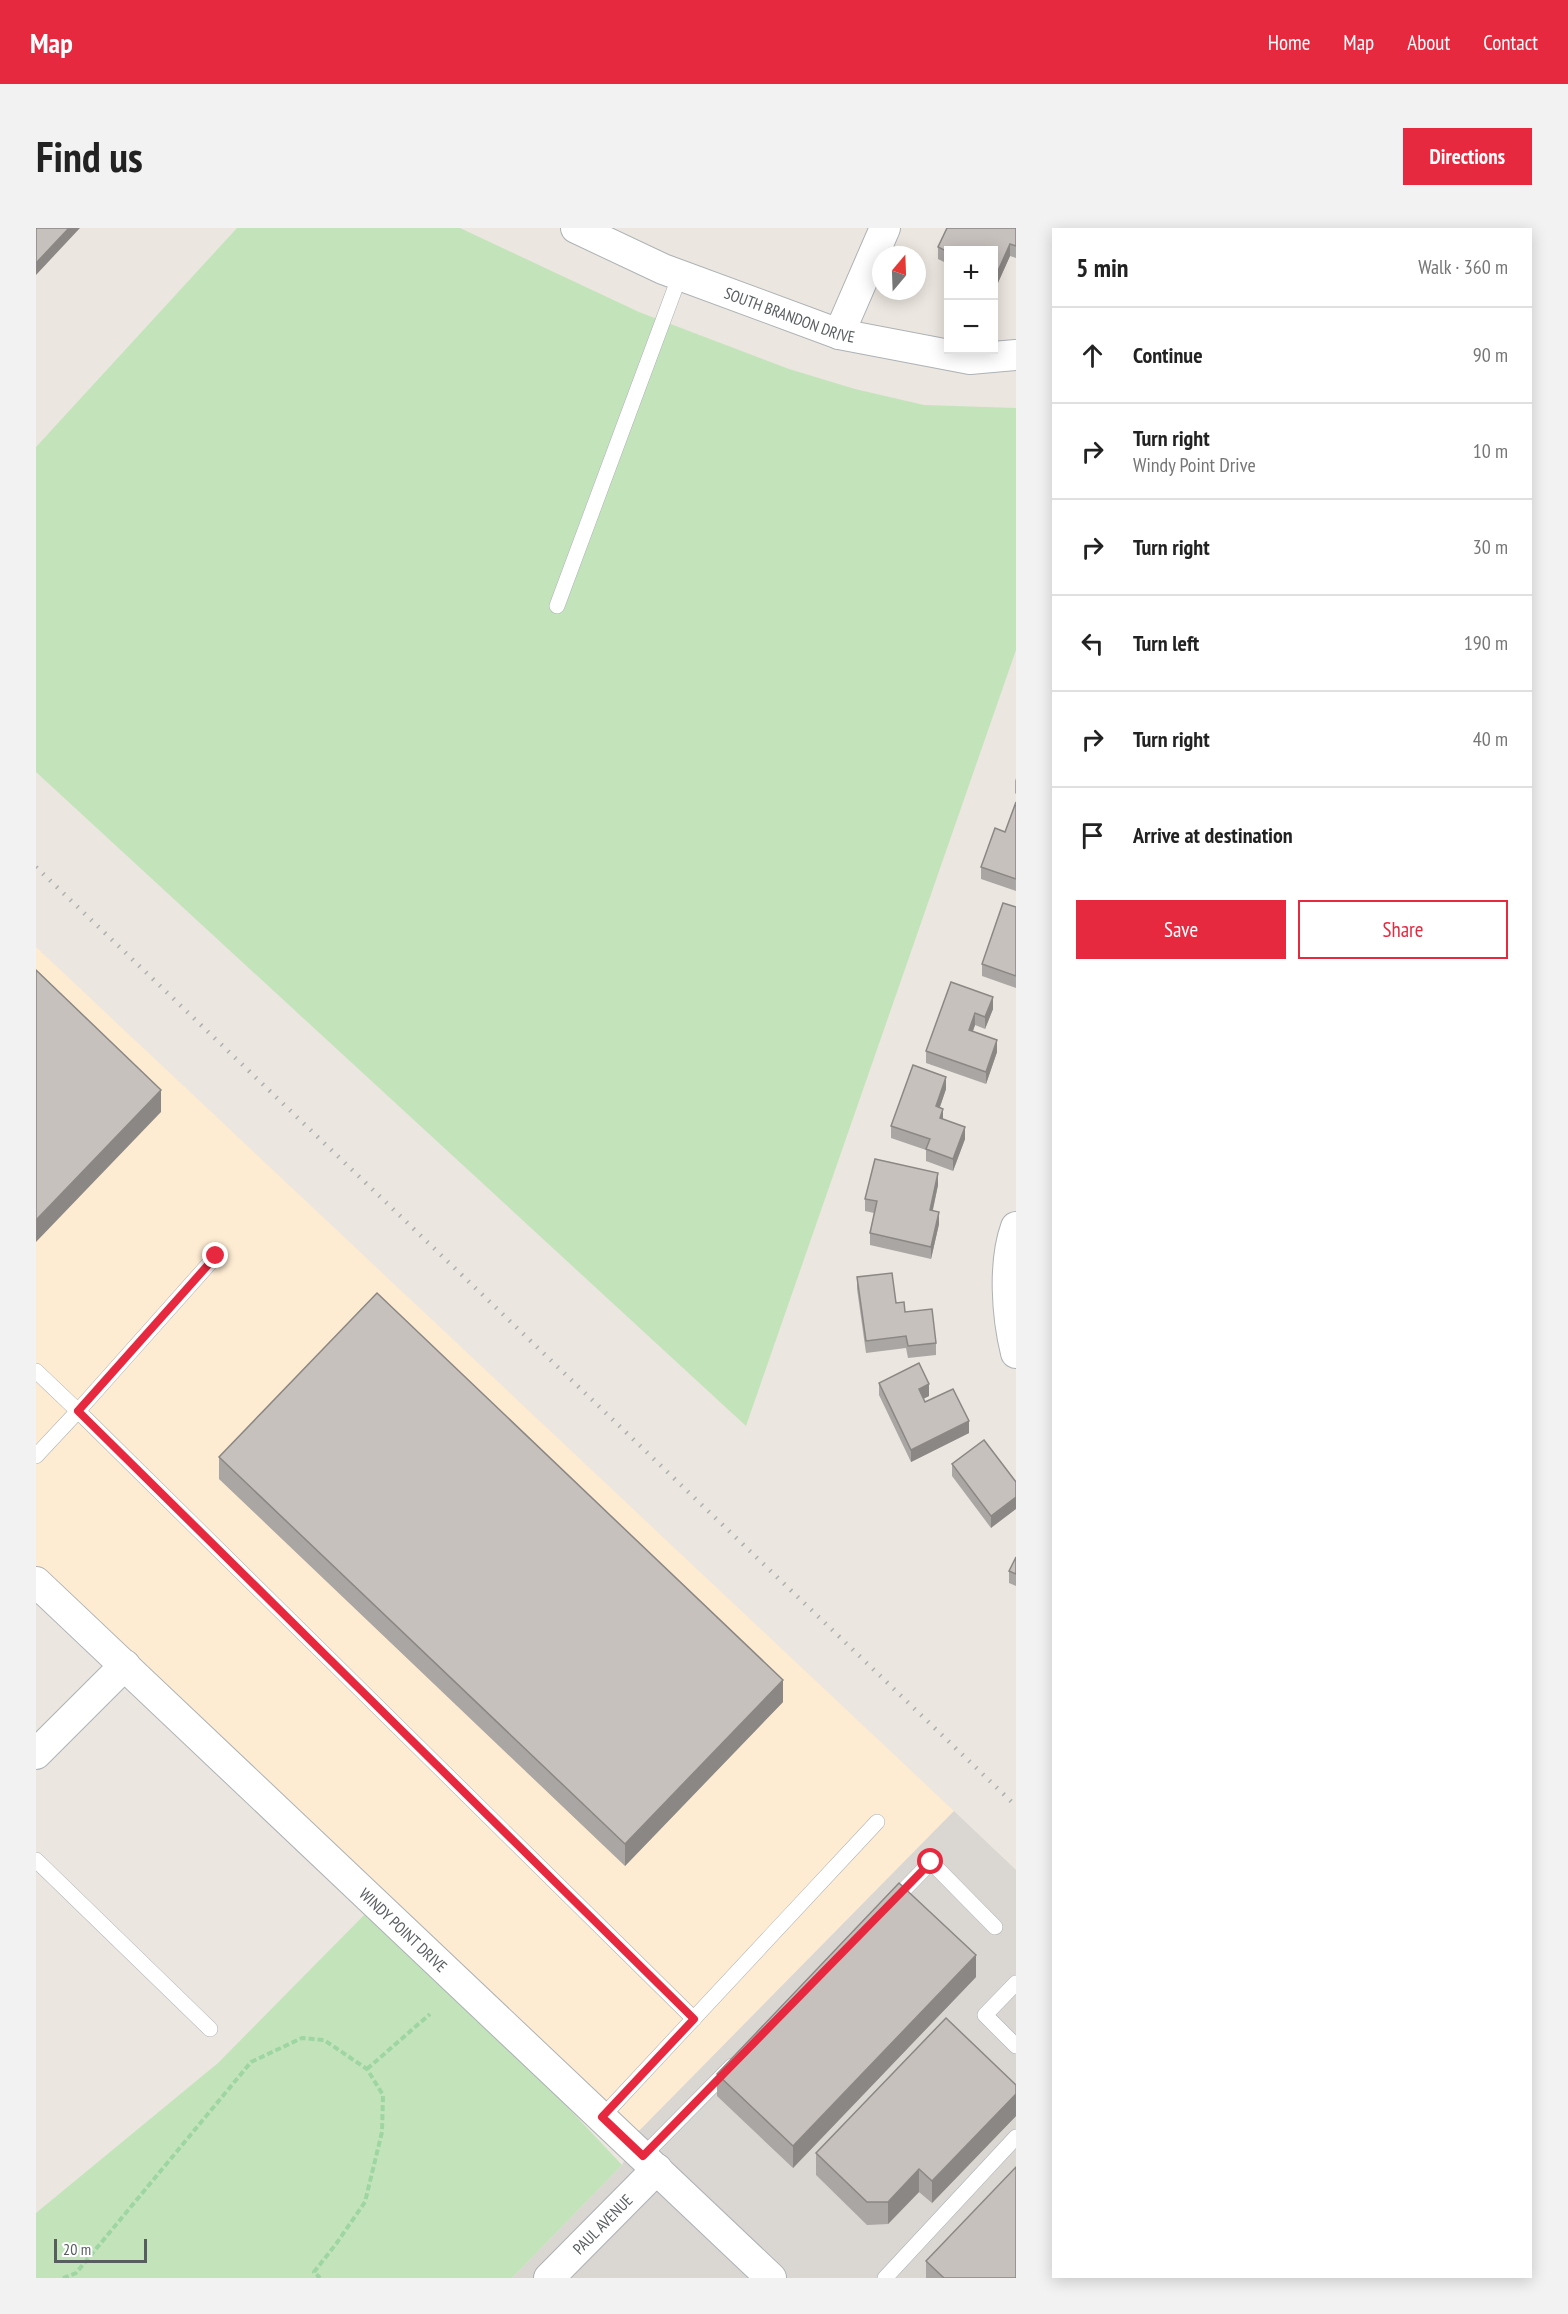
<!DOCTYPE html>
<meta charset="utf-8">
<style>
body{margin:0;font-family:"PT Sans Narrow",sans-serif;background:#f2f2f2;color:#222}
.controls{position:absolute;right:18px;top:18px;display:grid;overflow:hidden;border-radius:0px;box-shadow:0 3px 15px #0003}
.controls button{width:54px;height:54px;display:grid;place-items:center;padding:0;border:0;border-bottom:2px solid #e0e0e0;background:#fff;color:#222;font:30px sans-serif}
.compass{position:absolute;left:836px;top:18px;width:54px;height:54px;border-radius:50%;background:#fff;box-shadow:0 3px 15px #0003;rotate:19deg}
.scale{position:absolute;left:18px;bottom:15px;width:93px;box-sizing:border-box;padding-left:6px;border:3px solid #585d60;border-top:0;font-size:16px;line-height:21px;white-space:nowrap;color:#585d60;-webkit-text-stroke:4px #fff;paint-order:stroke}
.stop{position:absolute;width:18px;height:18px;margin:-14px;border:4px solid #e7293f;border-radius:50%;background:#fff}
.stop.end{background:#e7293f;border-color:#fff;box-shadow:0 2px 6px #0008}
.list{margin:0;padding:0;list-style:none}
h2{display:flex;justify-content:space-between;align-items:center;height:78px;margin:0;padding:0 24px;font-size:26px}
h2 small{font-size:20px;font-weight:400;color:#767676}
.list li{display:grid;grid-template-columns:39px 1fr auto;gap:18px;align-items:center;box-sizing:border-box;height:96px;padding:0 24px;border-top:2px solid #e0e0e0}
.list b{display:block;font-size:22px;white-space:nowrap}
.list p{margin:0;font-size:20px;white-space:nowrap;color:#767676}
.list em{font-size:20px;font-style:normal;color:#767676}
.actions{display:flex;gap:12px;padding:18px 24px}
.actions a{flex:1;padding:14px 0;border:2px solid #e7293f;border-radius:0px;text-align:center;font-size:21px;color:#e7293f}
.actions .main{background:#e7293f;color:#fff}
.icon{flex:none;width:33px;height:33px;fill:none;stroke:currentColor;stroke-width:2;stroke-linecap:round;stroke-linejoin:round}
.map{position:relative;flex:none;width:980px;height:2050px;overflow:hidden;border-radius:0px}
header{display:flex;align-items:center;gap:36px;box-sizing:border-box;height:84px;padding:0 30px;background:#e7293f;color:#fff}
header strong{font-size:28px}
nav{display:flex;gap:33px;margin-inline-start:auto;font-size:21px}
.intro{display:flex;align-items:center;justify-content:space-between;box-sizing:border-box;height:144px;padding:0 36px}
h1{margin:0;font-size:42px}
.button{padding:15px 27px;border-radius:0px;background:#e7293f;color:#fff;font-size:21px;font-weight:700}
main{display:flex;gap:36px;padding:0 36px}
aside{flex:1;background:#fff;border-radius:0px;box-shadow:0 3px 15px #0003}
.map>svg:first-child{display:block}
.commercial{fill:#fdebd2}
.industrial{fill:#dad6d2}
.green{fill:#c3e4bb}
.lines{fill:none;stroke-linecap:round;stroke-linejoin:round}
.lane-casing{stroke:#adb2b5;stroke-width:16}
.street-casing{stroke:#adb2b5;stroke-width:32}
.path{stroke:#9ed5a2;stroke-width:4;stroke-dasharray:6 3;stroke-linecap:butt}
.lane{stroke:#fff;stroke-width:15}
.street{stroke:#fff;stroke-width:30}
.rail{stroke:#afb0b0;stroke-width:4.5;stroke-dasharray:1.5 8;stroke-linecap:butt}
.wall{fill:#aaa6a3}
.shaded-wall{fill:#8b8784}
.building{fill:#c6c1bd;stroke:#8b8784;stroke-width:1.5}
.route{stroke:#e7293f;stroke-width:8}
.labels{text-anchor:middle;dominant-baseline:central;stroke-width:4.5;stroke-linejoin:round;paint-order:stroke}
.street-label{font-size:16px;fill:#585d60;stroke:#fff}
</style>
<header>
<strong>Map</strong>
<nav><a>Home</a><a>Map</a><a>About</a><a>Contact</a></nav>
</header>
<div class="intro"><h1>Find us</h1><a class="button">Directions</a></div>
<main>
<div class="map">
<svg width="980" height="2050" viewBox="0 0 980 2050">
<rect width="100%" height="100%" fill="#ebe6df"/>
<!-- commercial -->
<path class="commercial" d="M0,719L918,1583L602,1904L0,1337Z"/>
<!-- industrial -->
<path class="industrial" d="M918,1583L980,1642V2050H476L586,1937L602,1904Z"/>
<!-- green -->
<path class="green" d="M201,0H424L603,84L753,141L819,161L888,177L980,180V422L710,1198L0,544V219Z
M340,1675L586,1937L476,2050H0V1985L182,1835Z"/>
<g class="lines">
<!-- lane casing -->
<g class="lane-casing">
<path id="lane" d="M521,378L644,47
M0,1143L42,1183L180,1028
M0,1228L42,1183L658,1791
M0,1632L174,1801
M855,1675L895,1634L959,1699
M980,1755L949,1787L980,1818
M566,1889L841,1594
M607,1928L696,1838
M849,2050L980,1909"/>
</g>
<!-- street casing -->
<g class="street-casing">
<g id="street">
<path id="s1" d="M540,0L627,41L803,106L934,131L980,127"/>
<path d="M803,106L849,0"/>
<path d="M980,999C967,1035 971,1088 980,1125"/>
<path id="s2" d="M0,1354L735,2050"/>
<path d="M0,1526L89,1437"/>
<path id="s3" d="M513,2050L621,1941"/>
</g>
</g>
<!-- path -->
<path class="path" d="M331,1841L394,1786
M27,2050L40,2045L215,1834L266,1810L288,1812L331,1841L347,1867L346,1904L329,1974L300,2016L278,2044L284,2050"/>
<!-- lane -->
<use href="#lane" class="lane"/>
<!-- street -->
<use href="#street" class="street"/>
<!-- rail -->
<path class="rail" d="M0,639L980,1578"/>
</g>
<!-- wall -->
<path class="wall" d="M980,0V30L974,28L961,57L957,56V22H912V36L902,31V19Z
M980,550V566L979,565V553Z
M980,574V663L945,651V639L969,604Z
M980,679V760L946,748V736Z
M915,754L957,781L949,801L939,797L937,803L961,824L950,856L890,835V823Z
M910,861L904,879L907,891L929,911L917,943L890,933V922L855,910V898Z
M902,957L897,982L903,996L895,1031L834,1017V1005L838,985L829,983V971Z
M821,1049L860,1075L900,1115V1127L872,1130L870,1120L830,1125L821,1061Z
M843,1155L893,1168L887,1171L889,1174L933,1205L875,1234L843,1167Z
M183,1229L747,1474L589,1638L183,1251Z
M916,1236L980,1254L955,1300L916,1248Z
M980,1329V1358L973,1355V1343Z
M940,1749L757,1940L681,1868V1846Z
M980,1857V1888L896,1975L883,1964L852,1996L831,1997L780,1947V1925Z
M890,2033L980,2050H890Z"/>
<!-- shaded-wall -->
<path class="shaded-wall" d="M33,0H44L0,47V35Z
M974,16V28L961,57V45Z
M957,769V781L949,801V789Z
M939,785V797L933,814V802Z
M961,812V824L950,856V844Z
M910,849V861L900,890V878Z
M125,862V884L0,1014V992Z
M907,881V893L904,890Z
M929,899V911L917,943V931Z
M902,945V957L894,994V982Z
M903,984V996L895,1031V1019Z
M893,1156V1168L883,1173V1161Z
M933,1193V1205L875,1234V1222Z
M980,1269V1281L955,1300V1288Z
M747,1452V1474L589,1638V1616Z
M940,1727V1749L757,1940V1918Z
M980,1866V1888L896,1975V1953Z
M883,1941V1964L852,1996V1974Z"/>
<!-- building -->
<path class="building" d="M0,0H33L0,35Z
M911,0H980V18L974,16L961,45L957,44V22H912V24L902,19Z
M980,574V651L945,639L959,600L969,604Z
M967,675L980,679V748L946,736Z
M0,742L125,862L0,992Z
M915,754L957,769L949,789L939,785L933,802L961,812L950,844L890,823Z
M877,837L910,849L900,878L907,881L904,890L929,899L917,931L890,921L894,911L855,898Z
M839,931L902,945L894,982L903,984L895,1019L834,1005L841,973L829,971Z
M856,1045L860,1075L868,1074L869,1084L896,1081L900,1115L872,1118L870,1108L830,1113L821,1049Z
M341,1065L747,1452L589,1616L183,1229Z
M883,1135L893,1156L883,1161L889,1174L917,1161L933,1193L875,1222L843,1155Z
M948,1212L980,1254V1269L955,1288L916,1236Z
M980,1329V1346L973,1343Z
M863,1655L940,1727L757,1918L681,1846Z
M910,1790L980,1857V1866L896,1953L883,1941L852,1974H831L780,1925Z
M980,1939V2050H908L890,2033Z"/>
<g class="lines">
<!-- route -->
<path class="route" d="M180,1028L42,1183L658,1791L566,1889L607,1928L895,1634"/>
</g>
<g class="labels">
<!-- street labels -->
<g class="street-label">
<text stroke="none"><textPath href="#s1" startOffset="231">SOUTH BRANDON DRIVE</textPath></text>
<text stroke="none"><textPath href="#s2" startOffset="506">WINDY POINT DRIVE</textPath></text>
<text stroke="none"><textPath href="#s3" startOffset="76">PAUL AVENUE</textPath></text>
</g>
</g>
</svg>
<div class="controls">
<button>+</button>
<button>−</button>
</div>
<svg class="compass" viewBox="-18 -18 36 36"><path d="M0-13l5 13h-10z" fill="#e53935"/><path d="M0 13l5-13h-10z" fill="#767676"/></svg>
<div class="scale">20 m</div>
<div class="stop" style="left:895px;top:1634px"></div>
<div class="stop end" style="left:180px;top:1028px"></div>
</div>
<aside>
<h2>5 min<small>Walk · 360 m</small></h2>
<ul class="list">
<li><svg class="icon" aria-label="ahead" viewBox="0 0 24 24"><path d="M12 20V5M6 11l6-6 6 6"/></svg><div><b>Continue</b></div><em>90 m</em></li>
<li><svg class="icon" aria-label="right" viewBox="0 0 24 24"><path d="M7 20v-9h11M14 6l5 5-5 5"/></svg><div><b>Turn right</b><p>Windy Point Drive</p></div><em>10 m</em></li>
<li><svg class="icon" aria-label="right" viewBox="0 0 24 24"><path d="M7 20v-9h11M14 6l5 5-5 5"/></svg><div><b>Turn right</b></div><em>30 m</em></li>
<li><svg class="icon" aria-label="left" viewBox="0 0 24 24"><path d="M17 20v-9H6M10 6l-5 5 5 5"/></svg><div><b>Turn left</b></div><em>190 m</em></li>
<li><svg class="icon" aria-label="right" viewBox="0 0 24 24"><path d="M7 20v-9h11M14 6l5 5-5 5"/></svg><div><b>Turn right</b></div><em>40 m</em></li>
<li><svg class="icon" aria-label="arrive" viewBox="0 0 24 24"><path d="M6 21V4h12l-3 4 3 4H6"/></svg><div><b>Arrive at destination</b></div></li>
</ul>
<div class="actions"><a class="main">Save</a><a>Share</a></div>
</aside>
</main>
